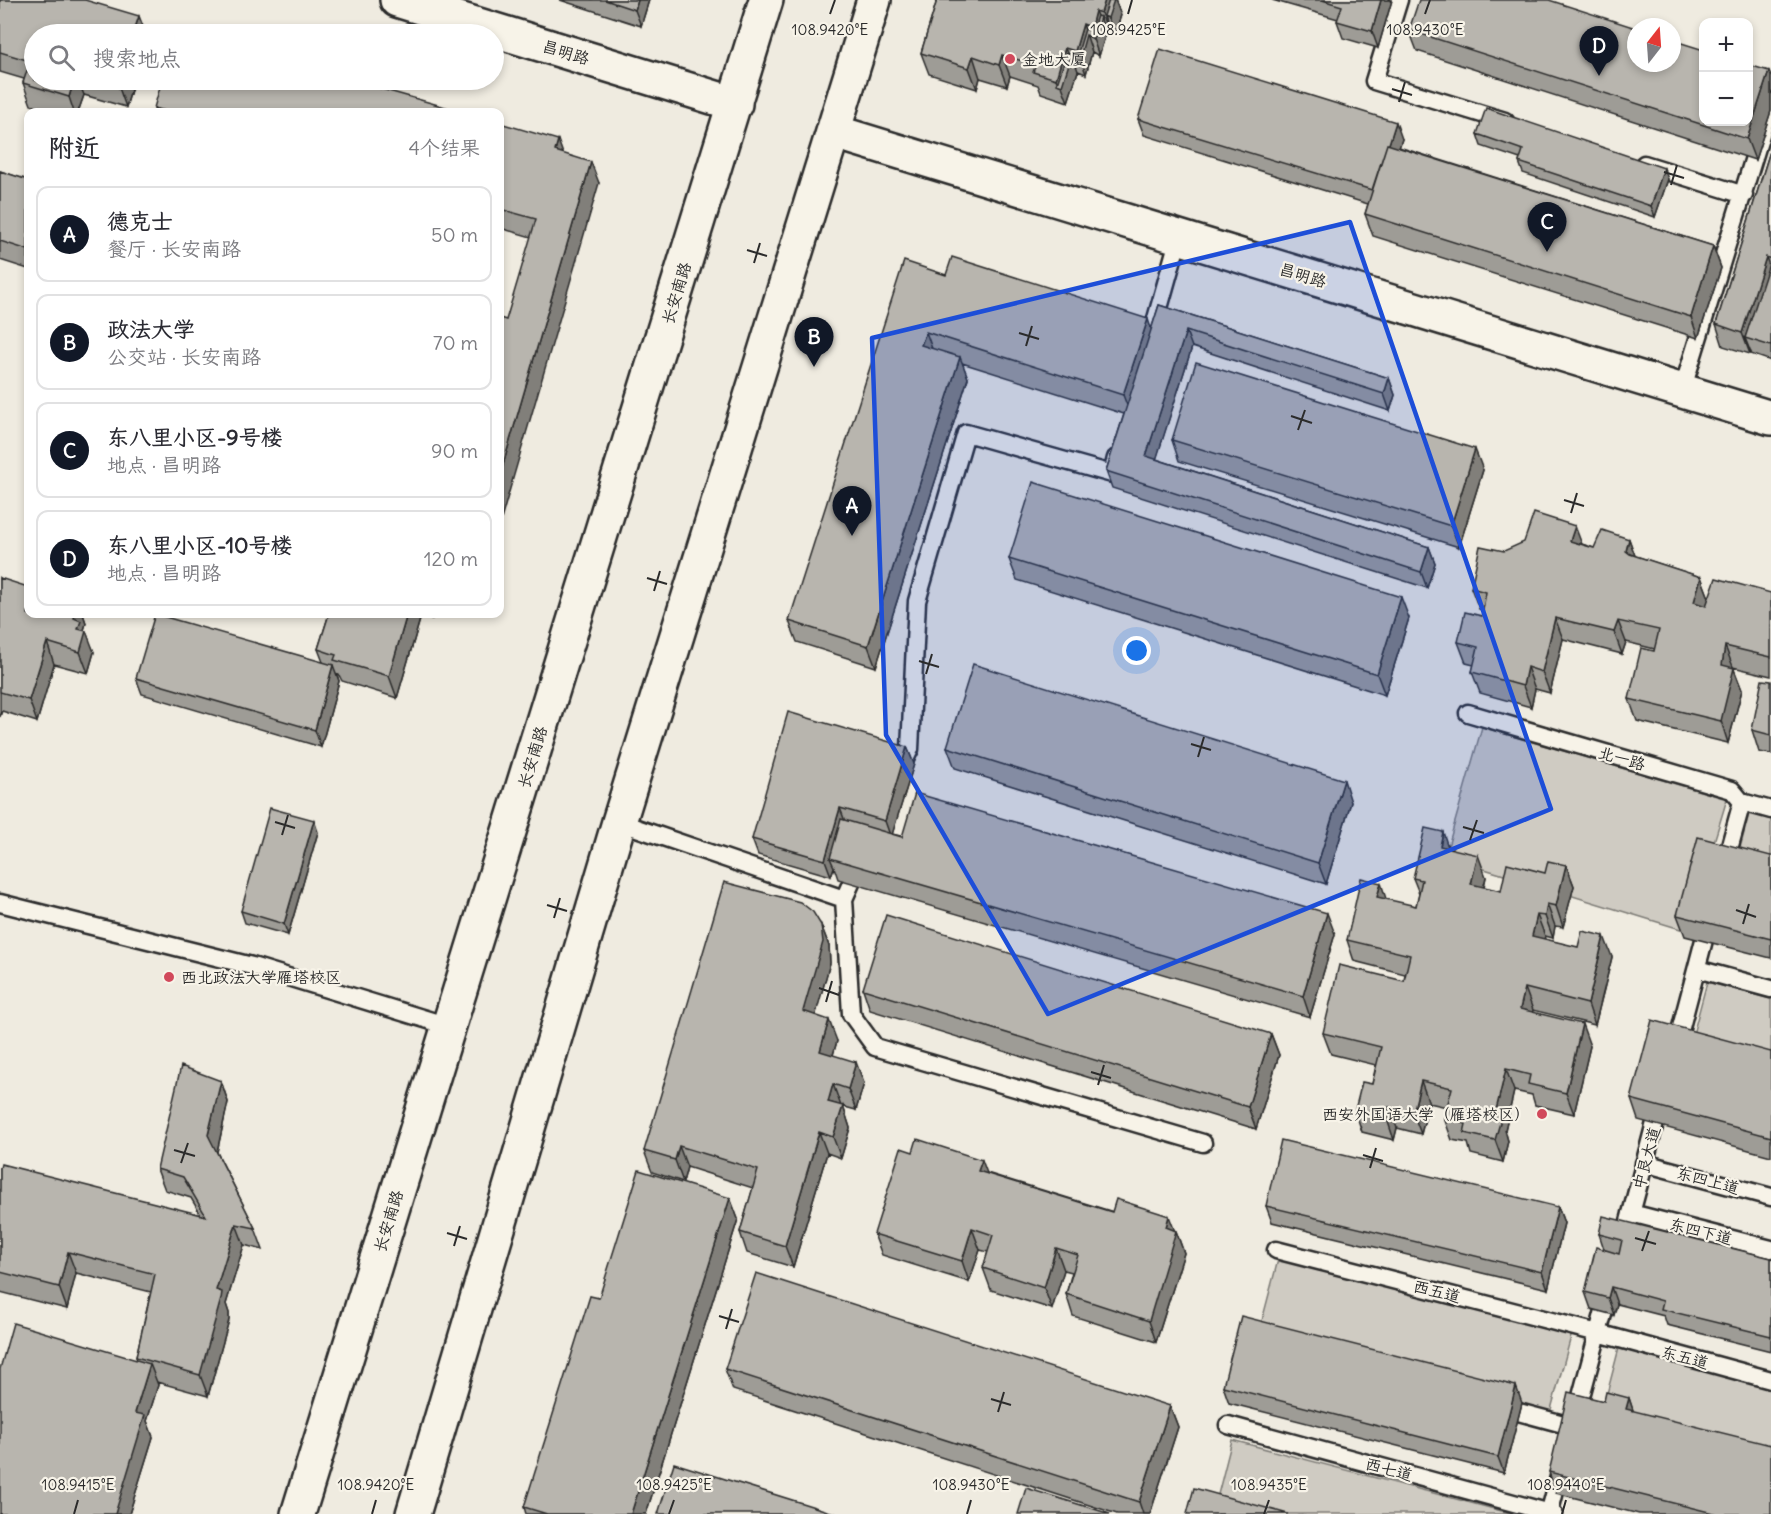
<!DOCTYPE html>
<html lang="zh">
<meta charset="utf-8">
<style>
body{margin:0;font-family:Delius,"LXGW WenKai TC",sans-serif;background:#f7f7f7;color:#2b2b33}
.controls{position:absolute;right:18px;top:18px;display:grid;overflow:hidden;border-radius:12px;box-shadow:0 3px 9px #0003}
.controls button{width:54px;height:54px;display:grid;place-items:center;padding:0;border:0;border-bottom:2px solid #e1e1e2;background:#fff;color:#2b2b33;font:30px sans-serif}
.compass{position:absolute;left:1627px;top:18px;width:54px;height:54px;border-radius:50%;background:#fff;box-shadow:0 3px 9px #0003;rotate:17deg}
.you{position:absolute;left:1137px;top:651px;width:21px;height:21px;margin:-15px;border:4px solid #fff;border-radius:50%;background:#1a73e8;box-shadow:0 0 0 9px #1a73e833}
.badge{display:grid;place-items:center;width:39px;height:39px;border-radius:50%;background:#111827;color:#fff;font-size:20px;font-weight:700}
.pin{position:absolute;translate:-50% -50px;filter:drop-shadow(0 2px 3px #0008)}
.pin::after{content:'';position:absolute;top:32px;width:21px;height:18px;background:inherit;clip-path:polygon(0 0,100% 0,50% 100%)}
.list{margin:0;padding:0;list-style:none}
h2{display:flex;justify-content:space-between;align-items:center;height:78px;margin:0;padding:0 24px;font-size:26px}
h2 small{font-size:20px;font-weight:400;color:#7c7c81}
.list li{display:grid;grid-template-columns:39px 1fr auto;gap:18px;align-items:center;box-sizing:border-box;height:96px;margin:0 12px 12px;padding:0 12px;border:2px solid #e1e1e2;border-radius:12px}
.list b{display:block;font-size:22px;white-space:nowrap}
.list p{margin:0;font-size:20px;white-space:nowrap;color:#7c7c81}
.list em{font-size:20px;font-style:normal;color:#7c7c81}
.icon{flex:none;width:33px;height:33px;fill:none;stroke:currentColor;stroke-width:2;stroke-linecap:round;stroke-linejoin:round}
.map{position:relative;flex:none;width:1771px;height:1514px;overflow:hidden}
.search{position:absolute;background:#fff;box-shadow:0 3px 9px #0003;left:24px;top:24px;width:480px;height:66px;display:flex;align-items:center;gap:15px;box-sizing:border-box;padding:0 21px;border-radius:33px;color:#7c7c81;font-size:22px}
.panel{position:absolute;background:#fff;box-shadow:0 3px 9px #0003;left:24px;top:108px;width:480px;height:510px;border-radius:12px}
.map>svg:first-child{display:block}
.green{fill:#cfcbc2;stroke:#7d7b76;stroke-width:1.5}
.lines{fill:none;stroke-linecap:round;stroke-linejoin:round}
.service-casing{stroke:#2b2b2b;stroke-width:21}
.tertiary-casing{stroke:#2b2b2b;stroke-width:38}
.primary-casing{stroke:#2b2b2b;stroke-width:38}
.service{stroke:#f7f3e8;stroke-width:16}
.tertiary{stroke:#f7f3e8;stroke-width:33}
.primary{stroke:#f7f3e8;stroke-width:33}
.wall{fill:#9e9c96;stroke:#2b2b2b;stroke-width:1.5}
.shaded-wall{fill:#817f7a;stroke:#2b2b2b;stroke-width:1.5}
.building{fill:#b8b5ae;stroke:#2b2b2b;stroke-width:1.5}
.marked{fill:#1d4ed8;fill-opacity:0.2;stroke:#1d4ed8;stroke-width:4.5;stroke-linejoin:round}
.ticks{fill:none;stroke:#2b2b2b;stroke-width:2}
.poi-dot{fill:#d1495b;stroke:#f7f3e8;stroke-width:2}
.labels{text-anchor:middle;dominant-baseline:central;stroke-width:4.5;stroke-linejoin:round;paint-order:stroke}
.street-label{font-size:16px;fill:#2b2b2b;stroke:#f7f3e8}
.poi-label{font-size:16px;fill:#2b2b2b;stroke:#f7f3e8;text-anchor:start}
.ticks-label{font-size:15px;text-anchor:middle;fill:#2b2b2b;stroke:#f7f3e8;stroke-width:4.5;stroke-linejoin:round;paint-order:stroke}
</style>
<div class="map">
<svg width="1771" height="1514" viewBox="0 0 1771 1514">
<rect width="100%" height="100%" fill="#efebe0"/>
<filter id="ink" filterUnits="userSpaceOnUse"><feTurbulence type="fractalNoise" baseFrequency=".0167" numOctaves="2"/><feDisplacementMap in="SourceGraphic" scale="12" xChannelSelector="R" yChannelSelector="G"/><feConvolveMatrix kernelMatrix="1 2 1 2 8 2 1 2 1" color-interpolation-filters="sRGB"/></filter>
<g filter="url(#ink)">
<!-- green -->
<path class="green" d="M1482,727L1727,799L1687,931L1445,857Z
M1750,810L1771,815V897L1730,886Z
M1707,982L1771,999V1079L1687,1057Z
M1279,1256L1572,1333L1550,1413L1258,1336Z
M1619,1348L1771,1388V1474L1598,1428Z
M1232,1440L1513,1514H1213Z"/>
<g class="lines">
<!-- service casing -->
<g class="service-casing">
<path id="service" d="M1399,0L1374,81L1505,121
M1644,164L1744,195
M1154,326L1179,237
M1682,391L1771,102
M1468,713L1732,790L1742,802L1771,810
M900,770L910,749L917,601L966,433L1112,474L1116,458
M619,822L844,899
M860,863L844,899L851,1014L875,1047L1203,1143
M1724,867L1742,802
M0,903L252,966L448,1026
M1697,969L1771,989
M1675,1050L1709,921
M1644,1163L1771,1197
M1631,1213L1771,1249
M1623,1244L1660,1104
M1276,1250L1598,1333L1771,1380
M1500,1407L1582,1429
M1576,1415L1609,1292
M1228,1425L1554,1514
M1549,1514L1561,1469"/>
</g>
<!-- tertiary casing -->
<g class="tertiary-casing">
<path id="tertiary" d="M397,0L735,104
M835,132L1771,418"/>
</g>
<!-- primary casing -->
<g class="primary-casing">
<path id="primary" d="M298,1514L766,0
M413,1514L619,822L874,0"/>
</g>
<!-- service -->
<use href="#service" class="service"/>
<!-- tertiary -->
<use href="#tertiary" class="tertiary"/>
<!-- primary -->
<use href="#primary" class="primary"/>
</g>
<!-- wall -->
<path class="wall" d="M0,0H85L34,80H134L126,107L84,95L78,112H57L31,105L23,83L24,79L0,72Z
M560,0H649L641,26Z
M937,0H1115L1121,15L1115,34L1110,33L1109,34L1106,33L1099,56L1092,52L1086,74L1078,71L1068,102L1041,93L1038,85L1010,76L1007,86L980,78L977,89L929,74L921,53Z
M1272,0H1392L1378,48L1343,38L1337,21L1338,19Z
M1409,30L1769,71L1771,76V111L1755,160L1417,51Z
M154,108L463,112H156Z
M1138,119L1402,139L1399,147L1713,246L1721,268L1698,338L1373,236L1365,214L1368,204L1144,135Z
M500,123L563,153L599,183L531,237L500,228Z
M1477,134L1668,179L1655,217L1523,173L1519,162L1520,159L1481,146Z
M1771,148V361L1751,354V353L1750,354L1723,346L1716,324Z
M0,171L28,180V269L0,260Z
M946,275L1151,330L1159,305L1389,378L1395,395L1390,411L1192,347L1156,459L1429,547L1435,563L1427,588L1112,488L1106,471L1124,414L962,363L968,378L876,667L797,642L789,621Z
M1172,440L1483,470L1459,547L1179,461Z
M1629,539L1635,556L1701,577L1709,598L1771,593V676L1733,667L1742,690L1728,743L1637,721L1629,699L1655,649L1626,642L1622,654L1563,639L1550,693L1535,689L1531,707L1480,693L1472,672L1474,665L1466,663L1458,642L1482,616L1483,610L1479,609L1471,588L1504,551L1582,544L1594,548Z
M1009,559L1409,618L1385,695L1017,580Z
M0,578L28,614H83L86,623L84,630L94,652L88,673L54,664L37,722L2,711L0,717Z
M329,614H433L432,619L421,616L397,698L342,681L339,675L337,674L339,681L321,747L142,694L136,678L323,662L318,649Z
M1771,681V754L1759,752L1752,730Z
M907,747L914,764L892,834L1335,934L1310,1017L838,879L834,867L831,876L758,855L752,839Z
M947,747L1351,802L1326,884L955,768Z
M318,832L288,935L245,923L241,911Z
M1449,848L1486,877L1484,887L1501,891L1566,865L1574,886L1563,927L1555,926L1553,938L1545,936L1544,939L1612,957L1595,1025L1533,1010L1532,1012L1590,1046L1574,1114L1535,1105L1532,1095L1514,1091L1505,1130L1508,1141L1503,1162L1471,1154L1468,1143L1452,1140L1444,1118L1447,1107L1429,1103L1421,1134L1397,1128L1394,1140L1362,1132L1355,1110L1372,1084L1376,1065L1331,1054L1323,1033L1404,981L1405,974L1354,961L1347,940L1416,906L1419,893L1413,878Z
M1771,856V958L1685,936L1677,915Z
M821,925L829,946L830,963L815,1015L837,1041L833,1055L864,1083L856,1110L841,1106H843L850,1128L841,1158L827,1153L793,1267L747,1253L740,1232L753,1188L687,1167L683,1182L652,1172L644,1151Z
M863,989L1271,1034L1279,1055L1256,1129L870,1010Z
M1771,1052V1156L1638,1120L1631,1099Z
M221,1081L228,1102L217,1152L255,1228L263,1250L244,1245L226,1304L229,1313V1320L208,1396L157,1382L158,1385L147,1421L153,1437L129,1514H0L137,1360L136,1357L151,1292L76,1273L67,1309L0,1292V1168L201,1215L191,1198L165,1190L157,1169Z
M987,1173L1176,1231L1184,1253L1156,1342L1073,1316L1066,1294L1072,1272L1064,1270L1052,1309L991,1290L983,1268L988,1252L980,1250L969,1282L882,1255L874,1234Z
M730,1198L738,1219L646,1514H526L524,1507L599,1298Z
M1266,1206L1558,1207L1564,1223L1548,1289L1272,1222Z
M1599,1234L1771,1258V1351L1667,1325L1664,1316L1617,1304L1614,1315L1591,1309L1585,1292L1604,1249Z
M725,1369L1170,1406L1178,1427L1150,1514H1117L733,1390Z
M1223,1386L1522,1403L1504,1473L1229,1403Z
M1629,1398L1633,1411L1771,1514H1639L1556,1493L1549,1472L1604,1401Z"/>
<!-- shaded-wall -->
<path class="shaded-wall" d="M638,0H649L641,26L635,10Z
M1105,0H1115L1121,15L1115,34L1108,18L1104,16L1110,33L1109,34L1101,13Z
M1381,0H1392L1378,48L1372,31Z
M1095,11L1099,21L1100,17L1106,33L1099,56L1093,39L1094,36L1091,27Z
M139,16L146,34H133Z
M1083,24L1092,52L1086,74L1080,57L1077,56L1075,51Z
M1065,48L1070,61L1072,54L1078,71L1068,102L1062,86L1058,84L1056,79Z
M1002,55L1010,76L1007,86L999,65Z
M973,56L980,78L977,89L969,68Z
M1769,71L1771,76V111L1755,160L1747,139Z
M74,80H78L84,95L78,112H74L69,97Z
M120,80H134L126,107L118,85Z
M1396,122L1402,139L1380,207L1374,191Z
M558,140L566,162L555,151Z
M591,162L599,183L500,523V475Z
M1664,168L1668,179L1655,217L1651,206Z
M1713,246L1721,268L1698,338L1691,317Z
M1766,257L1771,271L1745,338L1751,353L1750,354L1742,333Z
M1148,319L1155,341L1131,416L1123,395Z
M1186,331L1192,347L1152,473L1146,456Z
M926,332L934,354L921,345Z
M960,357L968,378L876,667L868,646Z
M1389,378L1395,395L1390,411L1384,394Z
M1475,449L1483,470L1459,547L1451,526Z
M1575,526L1583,547L1570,541Z
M1629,539L1637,561L1626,551Z
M1429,547L1435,563L1427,588L1421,572Z
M1701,577L1709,598L1702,623L1694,602Z
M1401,597L1409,618L1385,695L1377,674Z
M75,614H83L86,623L84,630L86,631L94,652L88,673L80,652L74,618Z
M407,614H420L421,616L397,698L389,676Z
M1555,618L1563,639L1550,693L1542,672Z
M1618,621L1626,642L1622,654L1614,632Z
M47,642L54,664L37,722L29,700Z
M1725,646L1742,690L1728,743L1721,721L1722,665Z
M333,665L339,681L321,747L315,730Z
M1527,667L1535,689L1531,707L1523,686Z
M907,747L914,764L891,838L885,821Z
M1344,780L1351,802L1326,884L1318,863Z
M840,808L846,824L830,858L834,867L831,876L825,860Z
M314,820L318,832L288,935L284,924Z
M1443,832L1450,853L1440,846Z
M1478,855L1486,877L1479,905L1471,884Z
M1566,865L1574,886L1563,927L1556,906Z
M1381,883L1388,905L1377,897Z
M1547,904L1555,926L1553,938L1545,916Z
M1327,913L1335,934L1310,1017L1303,996Z
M1537,915L1545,936L1539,957L1532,936Z
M821,925L829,946L830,963L811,1032L803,1011Z
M1604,936L1612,957L1595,1025L1588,1004Z
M1525,988L1533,1010L1528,1030L1520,1009Z
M829,1020L837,1041L828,1072L820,1051Z
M1582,1024L1590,1046L1574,1114L1566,1093Z
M1271,1034L1279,1055L1256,1129L1248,1107Z
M856,1062L864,1083L856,1110L848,1089Z
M1506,1069L1514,1091L1505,1130L1508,1141L1503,1162L1495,1140L1494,1118Z
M221,1081L228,1102L216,1156L208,1135Z
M1421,1081L1429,1103L1421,1134L1413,1113Z
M833,1084L841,1106L828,1102Z
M843,1106L850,1128L841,1158L833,1137Z
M1389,1107L1397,1128L1394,1140L1387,1119Z
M819,1132L827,1153L793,1267L785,1246Z
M679,1146L687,1167L683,1182L675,1160Z
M982,1160L990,1181L978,1171Z
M730,1198L738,1219L646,1514H631Z
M1558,1207L1564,1223L1548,1289L1542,1272Z
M1169,1216L1176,1234V1231L1184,1253L1156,1342L1149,1321L1166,1227Z
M236,1224L244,1245L226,1304L229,1313V1320L208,1396L200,1375L216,1290Z
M972,1228L980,1250L969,1282L962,1261Z
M1056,1248L1064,1270L1052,1309L1044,1288Z
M68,1252L76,1273L67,1309L59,1287Z
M1611,1287L1617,1304L1614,1315L1608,1298Z
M150,1364L158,1385L147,1421L153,1437L129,1514H115L135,1413Z
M1516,1386L1522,1403L1504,1473L1498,1457Z
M1629,1398L1636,1419L1626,1409Z
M1170,1406L1178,1427L1150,1514H1143L1139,1502Z"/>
<!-- building -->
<path class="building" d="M0,0H85L139,16L133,34H34V80H74L69,97L23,83L30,61L0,52Z
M605,0H638L635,10Z
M937,0H1105L1101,13L1095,11L1091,27L1083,24L1075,51L1065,48L1056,79L1033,72L1036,65L1002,55L999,65L973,56L969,68L921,53Z
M1109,0H1114L1108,18L1104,16Z
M1322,0H1381L1372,31L1337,21L1342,6Z
M1419,0H1549L1636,28V63H1672V40L1704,50V122H1749V65L1769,71L1747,139L1409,30Z
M1097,16L1100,17L1093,39L1086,35L1080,57L1077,56L1085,29L1092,31Z
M177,29L196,34H176Z
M1160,49L1396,122L1389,144H1387L1372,190L1138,119Z
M1067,53L1072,54L1062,86L1057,84Z
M98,80H120L118,85Z
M162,80H350L463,112H170L154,108Z
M1486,108L1664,168L1651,206L1519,162L1523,150L1477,134Z
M500,123L558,140L555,151L591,162L500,475V318L506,320L536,219L500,209Z
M1387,144L1713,246L1691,317L1365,214Z
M1771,148V259L1766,257L1742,333L1716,324Z
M0,171L28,180V250L0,241Z
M952,257L1148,319L1123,395L926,332L921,345L960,357L868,646L789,621L904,261L946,275Z
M1769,264L1771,265V346L1745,338Z
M1159,305L1389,378L1384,394L1186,331L1146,456L1429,547L1421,572L1106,471Z
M1196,362L1475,449L1451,526L1172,440Z
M1033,482L1401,597L1377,674L1009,559Z
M1534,513L1575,526L1570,541L1594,548L1602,530L1629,539L1626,551L1630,554L1701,577L1694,602L1706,606L1716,578L1771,593V657L1725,646L1722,665L1734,668L1721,721L1629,699L1641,648L1654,651L1659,630L1618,621L1614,632L1555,618L1542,672L1527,667L1523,686L1472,672L1478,647L1458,642L1465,612L1482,616L1486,592L1471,588L1480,546L1504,551L1524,542Z
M0,578L28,587V614H75L74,618L81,621L78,629L86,631L80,652L47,642L29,700L0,692Z
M155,614L333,665L315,730L136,678Z
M329,614H407L389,676L334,660L336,655L318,649Z
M973,664L1344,780L1318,863L947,747Z
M1762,680L1771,681V735L1752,730Z
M788,712L907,747L885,821L840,808L825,860L752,839Z
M915,793L1327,913L1303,996L830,858L841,819L902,837Z
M270,808L314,820L284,924L241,911Z
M1425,828L1443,832L1440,846L1478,855L1471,884L1501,891L1507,863L1545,873L1548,861L1566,865L1556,906L1547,904L1545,916L1537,915L1532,936L1578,947L1582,931L1604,936L1588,1004L1525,988L1520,1009L1582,1024L1566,1093L1528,1084L1530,1075L1506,1069L1494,1118L1501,1119L1495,1140L1464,1133L1466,1124L1444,1118L1452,1088L1421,1081L1413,1113L1389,1107L1387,1119L1355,1110L1362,1082L1372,1084L1381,1047L1323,1033L1339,965L1404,981L1410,955L1347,940L1361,878L1381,883L1377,897L1416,906L1422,880L1413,878Z
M1698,837L1771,856V939L1677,915Z
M724,882L800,902L813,912L821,925L823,942L803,1011L829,1020L820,1051L856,1062L848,1089L833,1084L828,1102L843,1106L833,1137L819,1132L785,1246L740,1232L758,1170L679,1146L675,1160L644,1151Z
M886,915L1271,1034L1248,1107L863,989Z
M1652,1020L1771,1052V1137L1631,1099Z
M181,1066L221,1081L208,1135L255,1228L236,1224L216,1290L222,1292L221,1299L200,1375L136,1357L155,1274L68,1252L59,1287L0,1272V1168L1,1164L206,1216L183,1177L157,1169Z
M917,1139L982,1160L978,1171L1112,1212L1116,1199L1169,1216L1166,1227L1176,1231L1149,1321L1066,1294L1078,1255L1056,1248L1044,1288L983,1268L993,1235L972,1228L962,1261L874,1234L901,1148L913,1152Z
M1281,1140L1558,1207L1542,1272L1266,1206Z
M639,1170L730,1198L631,1514H547L524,1507L590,1296L599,1298Z
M1603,1216L1771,1258V1336L1661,1309L1663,1301L1611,1287L1608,1298L1585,1292L1596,1247L1619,1254L1622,1240L1599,1234Z
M756,1273L1170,1406L1139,1502L725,1369Z
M1241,1316L1516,1386L1498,1457L1223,1386Z
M13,1323L150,1364L135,1413L145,1415L115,1514H0V1369Z
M1568,1392L1604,1401L1606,1392L1629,1398L1626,1409L1771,1445V1514H1717L1549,1472Z
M674,1463L837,1514H658Z
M1026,1488L1110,1514H1018Z
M1194,1488L1288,1514H1187Z"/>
</g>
<!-- marked area -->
<path class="marked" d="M1350,222L1551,809L1048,1014L886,735L872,338Z"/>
<!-- ticks -->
<path class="ticks" d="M830,14L835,0M1128,14L1132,0M1425,14L1430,0M1392,89L1412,95M1399,102L1405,82M1664,172L1684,178M1671,185L1677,165M747,250L767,256M754,263L760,243M1019,333L1039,339M1026,346L1032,326M1291,416L1312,423M1298,430L1305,410M1564,500L1584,506M1571,513L1577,493M647,578L667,584M654,591L660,571M919,661L939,667M926,674L932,654M1191,744L1211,750M1198,757L1204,737M275,822L295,828M1463,827L1484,833M282,835L288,815M1470,840L1477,820M547,905L567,911M1736,910L1756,917M554,918L560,898M1743,924L1749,904M819,988L839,995M826,1002L832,981M1091,1072L1111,1078M1098,1085L1104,1065M174,1150L195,1156M1363,1155L1383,1161M181,1163L188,1143M1370,1168L1376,1148M447,1233L467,1239M1635,1238L1656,1244M454,1246L460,1226M1642,1251L1649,1231M719,1316L739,1322M726,1329L732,1309M991,1399L1011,1405M998,1412L1004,1392M74,1514L78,1500M372,1514L376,1500M669,1514L674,1500M967,1514L971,1500M1264,1514L1269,1500M1562,1514L1566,1500"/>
<!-- markers -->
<g class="poi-dot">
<circle cx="1010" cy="59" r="6"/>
<circle cx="169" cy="977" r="6"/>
<circle cx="1542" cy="1114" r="6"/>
</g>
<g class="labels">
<!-- street labels -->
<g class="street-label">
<text transform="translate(566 52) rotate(17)">昌明路</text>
<text transform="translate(1303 275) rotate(17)">昌明路</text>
<text transform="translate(676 293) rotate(-73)">长安南路</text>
<text transform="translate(532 757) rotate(-73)">长安南路</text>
<text transform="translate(1622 758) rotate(16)">北一路</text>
<text transform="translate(1646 1158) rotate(-75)">中艮大道</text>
<text transform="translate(1708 1180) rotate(15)">东四上道</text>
<text transform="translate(388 1221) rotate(-73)">长安南路</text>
<text transform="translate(1701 1231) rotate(14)">东四下道</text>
<text transform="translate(1437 1291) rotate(14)">西五道</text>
<text transform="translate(1685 1357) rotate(15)">东五道</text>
<text transform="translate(1389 1469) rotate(15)">西七道</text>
</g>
<!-- poi labels -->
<g class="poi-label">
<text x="1022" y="59">金地大厦</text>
<text x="181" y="977">西北政法大学雁塔校区</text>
<text x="1530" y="1114" text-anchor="end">西安外国语大学（雁塔校区）</text>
</g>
</g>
<g class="ticks-label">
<text x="830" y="35">108.9420°E</text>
<text x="1128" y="35">108.9425°E</text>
<text x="1425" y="35">108.9430°E</text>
<text x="78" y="1490">108.9415°E</text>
<text x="376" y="1490">108.9420°E</text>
<text x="674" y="1490">108.9425°E</text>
<text x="971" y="1490">108.9430°E</text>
<text x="1269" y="1490">108.9435°E</text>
<text x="1566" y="1490">108.9440°E</text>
</g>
</svg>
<div class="controls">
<button>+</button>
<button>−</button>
</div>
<svg class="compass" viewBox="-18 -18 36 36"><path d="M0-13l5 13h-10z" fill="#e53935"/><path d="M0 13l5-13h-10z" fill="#7c7c81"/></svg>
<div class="you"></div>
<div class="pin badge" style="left:852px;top:536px">A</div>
<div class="pin badge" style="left:814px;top:367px">B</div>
<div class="pin badge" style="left:1547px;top:252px">C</div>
<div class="pin badge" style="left:1599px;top:76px">D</div>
<div class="search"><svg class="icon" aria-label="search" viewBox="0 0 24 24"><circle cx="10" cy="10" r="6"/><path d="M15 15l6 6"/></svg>搜索地点</div>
<section class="panel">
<h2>附近<small>4个结果</small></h2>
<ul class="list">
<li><span class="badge">A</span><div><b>德克士</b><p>餐厅 · 长安南路</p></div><em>50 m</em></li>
<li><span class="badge">B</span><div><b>政法大学</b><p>公交站 · 长安南路</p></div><em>70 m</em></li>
<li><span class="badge">C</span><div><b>东八里小区-9号楼</b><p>地点 · 昌明路</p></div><em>90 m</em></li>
<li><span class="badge">D</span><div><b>东八里小区-10号楼</b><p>地点 · 昌明路</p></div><em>120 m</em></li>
</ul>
</section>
</div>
